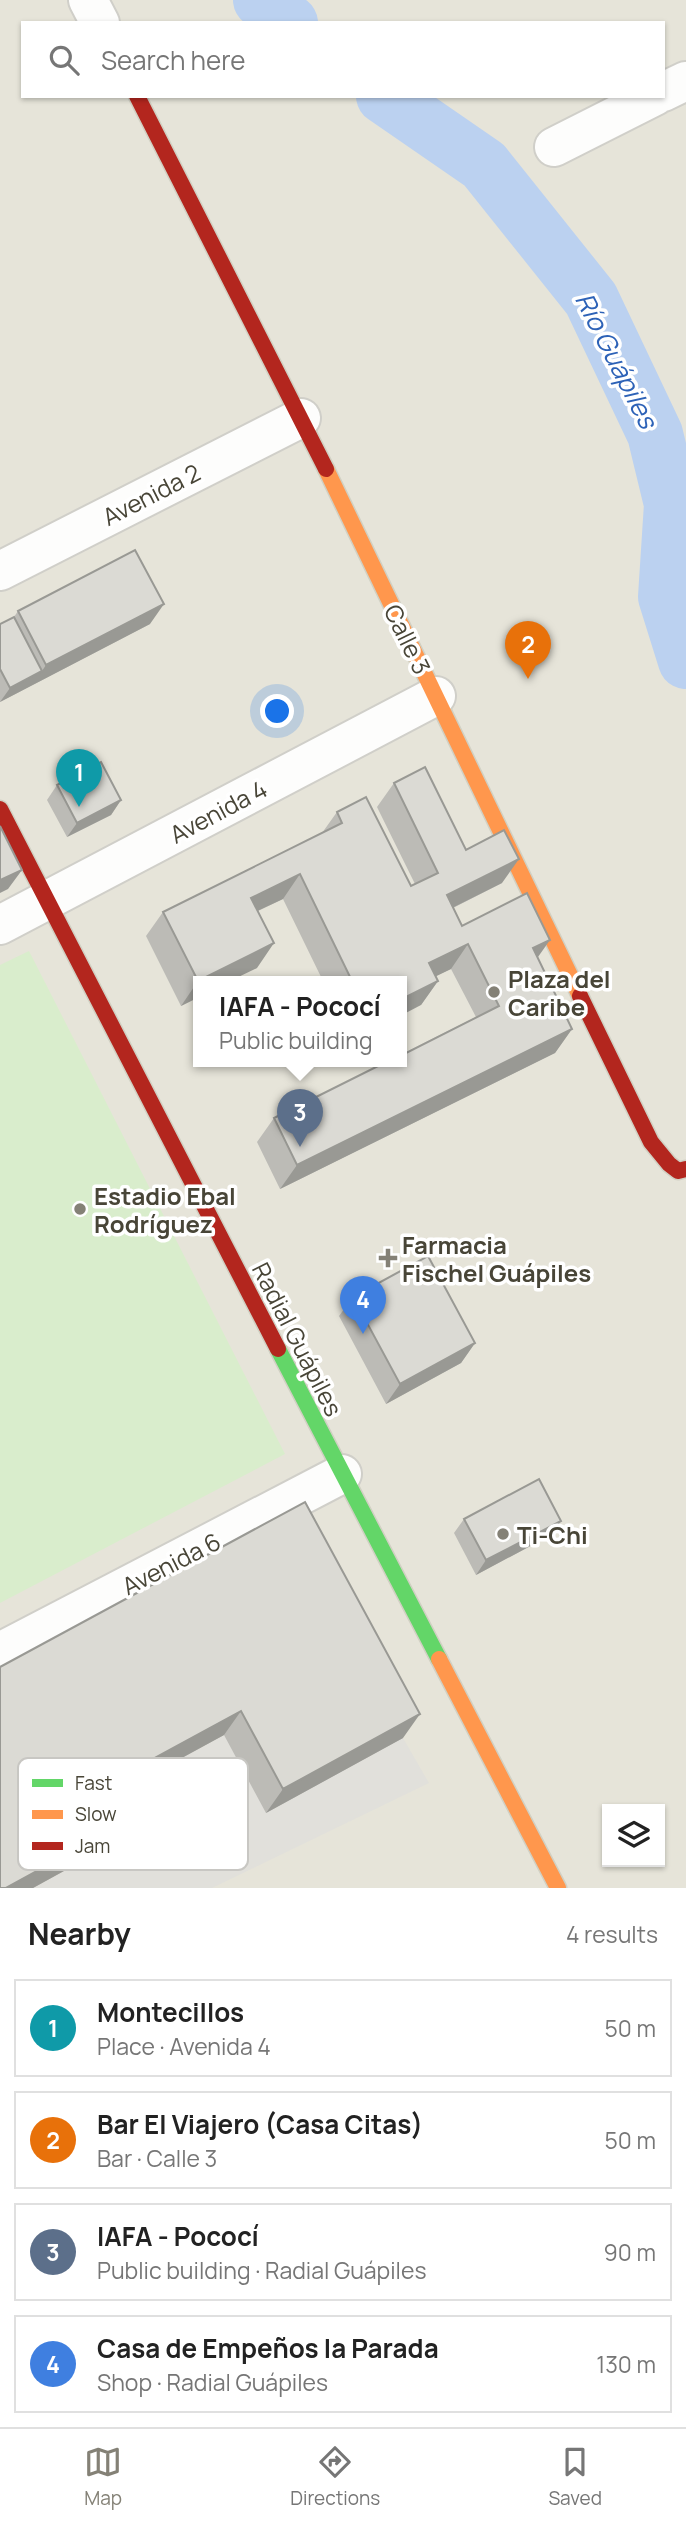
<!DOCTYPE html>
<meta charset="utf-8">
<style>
body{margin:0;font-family:Manrope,sans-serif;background:#f6f6f6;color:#222}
.controls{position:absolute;right:21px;bottom:21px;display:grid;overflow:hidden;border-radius:0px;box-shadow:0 2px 5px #0004}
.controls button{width:63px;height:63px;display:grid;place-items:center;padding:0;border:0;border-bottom:2px solid #e0e0e0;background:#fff;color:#222;font:35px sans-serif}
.you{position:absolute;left:278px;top:712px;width:24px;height:24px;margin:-18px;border:5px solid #fff;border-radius:50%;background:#1a73e8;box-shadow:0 0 0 10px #1a73e833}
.badge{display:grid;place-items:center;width:46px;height:46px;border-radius:50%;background:#848176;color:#fff;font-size:23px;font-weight:700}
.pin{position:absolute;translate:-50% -58px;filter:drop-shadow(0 2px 4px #0008)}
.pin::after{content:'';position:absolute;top:37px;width:24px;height:21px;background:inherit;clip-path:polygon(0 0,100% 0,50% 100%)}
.popup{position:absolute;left:193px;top:976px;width:214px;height:91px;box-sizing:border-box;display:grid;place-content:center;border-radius:0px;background:#fff;filter:drop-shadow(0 2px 5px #0005);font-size:23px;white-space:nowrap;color:#767676}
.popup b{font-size:26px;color:#222}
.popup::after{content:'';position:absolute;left:50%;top:100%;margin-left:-14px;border:14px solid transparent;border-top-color:#fff}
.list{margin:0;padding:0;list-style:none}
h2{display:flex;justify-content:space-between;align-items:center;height:91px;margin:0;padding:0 28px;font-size:30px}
h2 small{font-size:23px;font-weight:400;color:#767676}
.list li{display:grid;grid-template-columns:46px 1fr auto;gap:21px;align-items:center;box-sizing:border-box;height:98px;margin:0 14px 14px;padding:0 14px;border:2px solid #e0e0e0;border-radius:0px}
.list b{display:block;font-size:26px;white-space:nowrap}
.list p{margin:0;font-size:23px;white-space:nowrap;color:#767676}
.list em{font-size:23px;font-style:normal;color:#767676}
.icon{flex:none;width:38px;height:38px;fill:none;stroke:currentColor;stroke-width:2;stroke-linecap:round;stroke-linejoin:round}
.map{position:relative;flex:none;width:686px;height:1888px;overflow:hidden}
.search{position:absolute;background:#fff;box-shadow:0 2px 5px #0004;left:21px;right:21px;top:21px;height:77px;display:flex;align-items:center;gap:18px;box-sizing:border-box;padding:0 24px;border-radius:0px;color:#767676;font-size:26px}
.sheet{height:539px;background:#fff}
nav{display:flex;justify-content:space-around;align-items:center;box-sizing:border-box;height:98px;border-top:2px solid #e0e0e0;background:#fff;font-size:19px;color:#767676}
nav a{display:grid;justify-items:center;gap:4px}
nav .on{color:#848176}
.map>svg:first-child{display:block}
.residential{fill:#e6e4d9;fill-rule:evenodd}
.green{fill:#d9edcc}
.parking{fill:#e1e0db}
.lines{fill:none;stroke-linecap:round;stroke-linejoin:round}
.river{stroke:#bbd1f0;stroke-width:56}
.street-casing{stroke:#d0cfc9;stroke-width:42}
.fast-casing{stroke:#d1d0c3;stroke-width:19}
.slow-casing{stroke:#d1d0c3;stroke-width:19}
.jam-casing{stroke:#d1d0c3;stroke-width:19}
.street{stroke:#fdfdfc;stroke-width:38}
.fast{stroke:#63d668;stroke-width:16}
.slow{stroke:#ff974d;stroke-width:16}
.jam{stroke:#b3261e;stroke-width:16}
.wall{fill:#bcbbb6}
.shaded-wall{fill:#999994}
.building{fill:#dbdad4;stroke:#999994;stroke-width:2}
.poi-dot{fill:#848176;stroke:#fff;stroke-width:2.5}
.labels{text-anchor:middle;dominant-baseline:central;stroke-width:7;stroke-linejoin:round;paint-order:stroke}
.street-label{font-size:24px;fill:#484537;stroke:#fff}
.poi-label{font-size:24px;font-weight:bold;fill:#484537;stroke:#fff;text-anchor:start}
.water-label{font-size:26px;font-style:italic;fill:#2d62b7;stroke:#fff}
.key{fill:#fff;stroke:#c8c7c3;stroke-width:2}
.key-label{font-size:19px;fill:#484537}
</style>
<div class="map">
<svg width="686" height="1888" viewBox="0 0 686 1888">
<rect width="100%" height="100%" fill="#f2f1ec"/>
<!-- residential -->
<path class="residential" d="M0,0H686V1888H0ZM23,23H663V96H23ZM198,981H402V1061H198ZM607,1809H660V1862H607Z"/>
<!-- green -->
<path class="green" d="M29,951L285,1454L0,1603V965Z"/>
<!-- parking -->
<path class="parking" d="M224,1735L403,1738L429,1783L212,1888H33L73,1866L53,1828Z"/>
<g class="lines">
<!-- river -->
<path class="river" d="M261,0L290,23
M384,96L484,165L591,299L655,434L672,504L666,597L686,661"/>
<!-- street casing -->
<g class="street-casing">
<path id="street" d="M88,0L100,23
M663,92L686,81
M554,147L655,96
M0,571L301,418
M0,925L436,696
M0,1652L342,1474"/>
</g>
<!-- fast casing -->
<g class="fast-casing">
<path id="fast" d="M278,1349L439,1659"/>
</g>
<!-- slow casing -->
<g class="slow-casing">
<path id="slow" d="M326,469L580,996
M439,1659L558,1888"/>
</g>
<!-- jam casing -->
<g class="jam-casing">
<path id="jam" d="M137,96L326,469
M0,809L278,1349
M580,996L651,1142L669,1164L678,1171L686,1169"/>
</g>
<!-- street -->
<use href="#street" class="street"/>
<!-- fast -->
<use href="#fast" class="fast"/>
<!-- slow -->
<use href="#slow" class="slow"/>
<!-- jam -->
<use href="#jam" class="jam"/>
</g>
<!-- wall -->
<path class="wall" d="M18,611L150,624L0,702V624L14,617Z
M394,783L502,883L453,908L462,926L538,958L572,1029L555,1053L280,1189L257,1142L274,1118L476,1017L451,969L435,976L438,981L421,1005L402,981H323L283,899L258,911L257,968L199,981V997L181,1006L146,936L163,912L322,833L337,812L411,886L415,884L377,807Z
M57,785L121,800L111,815L67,837L47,800Z
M353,1297L475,1343L461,1363L386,1404L339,1316Z
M464,1519L561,1521L551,1535L476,1575L454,1533Z
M0,1667L403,1738L266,1813L224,1735L76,1816L90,1842L73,1866L33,1888H0Z"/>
<!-- shaded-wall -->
<path class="shaded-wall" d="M164,604L150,624L0,702L10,688L42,671L46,665Z
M121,800L111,815L67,837L77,823Z
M519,859L502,883L430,919L447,895Z
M22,870L8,889L0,893V880Z
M300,874L283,899L234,922L251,898Z
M550,940L533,964V948Z
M274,943L257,968L230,981H199Z
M468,944L451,969L412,988L429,963Z
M198,981L199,997L181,1006Z
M438,981L421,1005L402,1015V999Z
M572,1029L555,1053L280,1189L297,1165Z
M475,1343L461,1363L386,1404L400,1384Z
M561,1521L551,1535L476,1575L486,1560Z
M241,1711L224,1735L53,1828L70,1804Z
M420,1714L403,1738L266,1813L283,1789Z
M90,1842L73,1866L33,1888H6Z"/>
<!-- building -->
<path class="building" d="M135,550L164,604L46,665L18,611Z
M14,617L42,671L10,688L0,669V624Z
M101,762L121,800L77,823L57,785Z
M425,767L466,850L504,830L519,859L447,895L462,926L527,893L550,940L533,948L572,1029L297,1165L274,1118L388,1061H402V1055L499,1006L468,944L429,963L438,981L402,999V981H352L300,874L251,898L274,943L198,981L163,912L342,823L337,812L366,797L411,886L438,873L394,783Z
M0,826L22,870L0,880Z
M428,1256L475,1343L400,1384L353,1297Z
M539,1479L561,1521L486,1560L464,1519Z
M305,1502L420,1714L283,1789L241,1711L70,1804L90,1842L6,1888H0V1667Z"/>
<!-- markers -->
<g class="poi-dot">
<circle cx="494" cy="992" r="7"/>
<circle cx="80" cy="1209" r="7"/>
<path d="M384.5 1247.5h7v7h7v7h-7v7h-7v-7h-7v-7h7z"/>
<circle cx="503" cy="1534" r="7"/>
</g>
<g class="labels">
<!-- street labels -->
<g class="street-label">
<text transform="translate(151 494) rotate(-27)">Avenida 2</text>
<text transform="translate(408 639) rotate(64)">Calle 3</text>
<text transform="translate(218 811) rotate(-28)">Avenida 4</text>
<text transform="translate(298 1339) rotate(63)">Radial Guápiles</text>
<text transform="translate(171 1563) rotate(-27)">Avenida 6</text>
</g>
<!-- poi labels -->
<g class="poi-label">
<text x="508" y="978">Plaza del<tspan x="508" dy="28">Caribe</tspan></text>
<text x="94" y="1195">Estadio Ebal<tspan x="94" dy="28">Rodríguez</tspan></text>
<text x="402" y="1244">Farmacia<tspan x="402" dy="28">Fischel Guápiles</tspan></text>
<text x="517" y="1534">Ti-Chi</text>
</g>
<!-- water labels -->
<g class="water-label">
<text transform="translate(617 360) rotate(63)">Río Guápiles</text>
</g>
</g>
<!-- legend -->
<rect x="18" y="1758" width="230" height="112" rx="10" class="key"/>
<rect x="32" y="1779" width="31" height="8" fill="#63d668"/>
<rect x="32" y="1810" width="31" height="9" fill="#ff974d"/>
<rect x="32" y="1842" width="31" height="8" fill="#b3261e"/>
<g class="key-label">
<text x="75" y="1790">Fast</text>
<text x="75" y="1821">Slow</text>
<text x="75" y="1853">Jam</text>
</g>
</svg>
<div class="controls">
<button><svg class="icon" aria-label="layers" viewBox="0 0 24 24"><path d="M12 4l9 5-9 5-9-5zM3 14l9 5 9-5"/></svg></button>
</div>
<div class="you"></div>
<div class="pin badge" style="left:79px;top:807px;background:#0f9aa8">1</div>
<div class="pin badge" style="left:528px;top:679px;background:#e8710a">2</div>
<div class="pin badge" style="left:300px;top:1147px;background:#5c6f8a">3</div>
<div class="popup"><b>IAFA - Pococí</b>Public building</div>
<div class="pin badge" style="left:363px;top:1334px;background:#3f7fe0">4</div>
<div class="search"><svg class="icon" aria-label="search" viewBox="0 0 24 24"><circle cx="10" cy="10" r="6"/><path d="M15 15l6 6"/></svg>Search here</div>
</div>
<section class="sheet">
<h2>Nearby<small>4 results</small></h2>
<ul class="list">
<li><span class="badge" style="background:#0f9aa8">1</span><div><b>Montecillos</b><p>Place · Avenida 4</p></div><em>50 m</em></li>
<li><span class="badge" style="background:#e8710a">2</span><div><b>Bar El Viajero (Casa Citas)</b><p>Bar · Calle 3</p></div><em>50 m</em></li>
<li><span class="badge" style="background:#5c6f8a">3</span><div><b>IAFA - Pococí</b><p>Public building · Radial Guápiles</p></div><em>90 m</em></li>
<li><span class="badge" style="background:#3f7fe0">4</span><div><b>Casa de Empeños la Parada</b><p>Shop · Radial Guápiles</p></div><em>130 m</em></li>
</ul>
</section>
<nav>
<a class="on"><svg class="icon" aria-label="map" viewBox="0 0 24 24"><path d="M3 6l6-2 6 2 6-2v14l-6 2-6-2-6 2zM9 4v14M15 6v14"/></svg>Map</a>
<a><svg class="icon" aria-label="directions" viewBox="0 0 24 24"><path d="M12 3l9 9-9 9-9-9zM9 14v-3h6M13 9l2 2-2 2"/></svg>Directions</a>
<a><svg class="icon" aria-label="saved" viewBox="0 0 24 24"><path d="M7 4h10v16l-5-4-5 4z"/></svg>Saved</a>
</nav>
